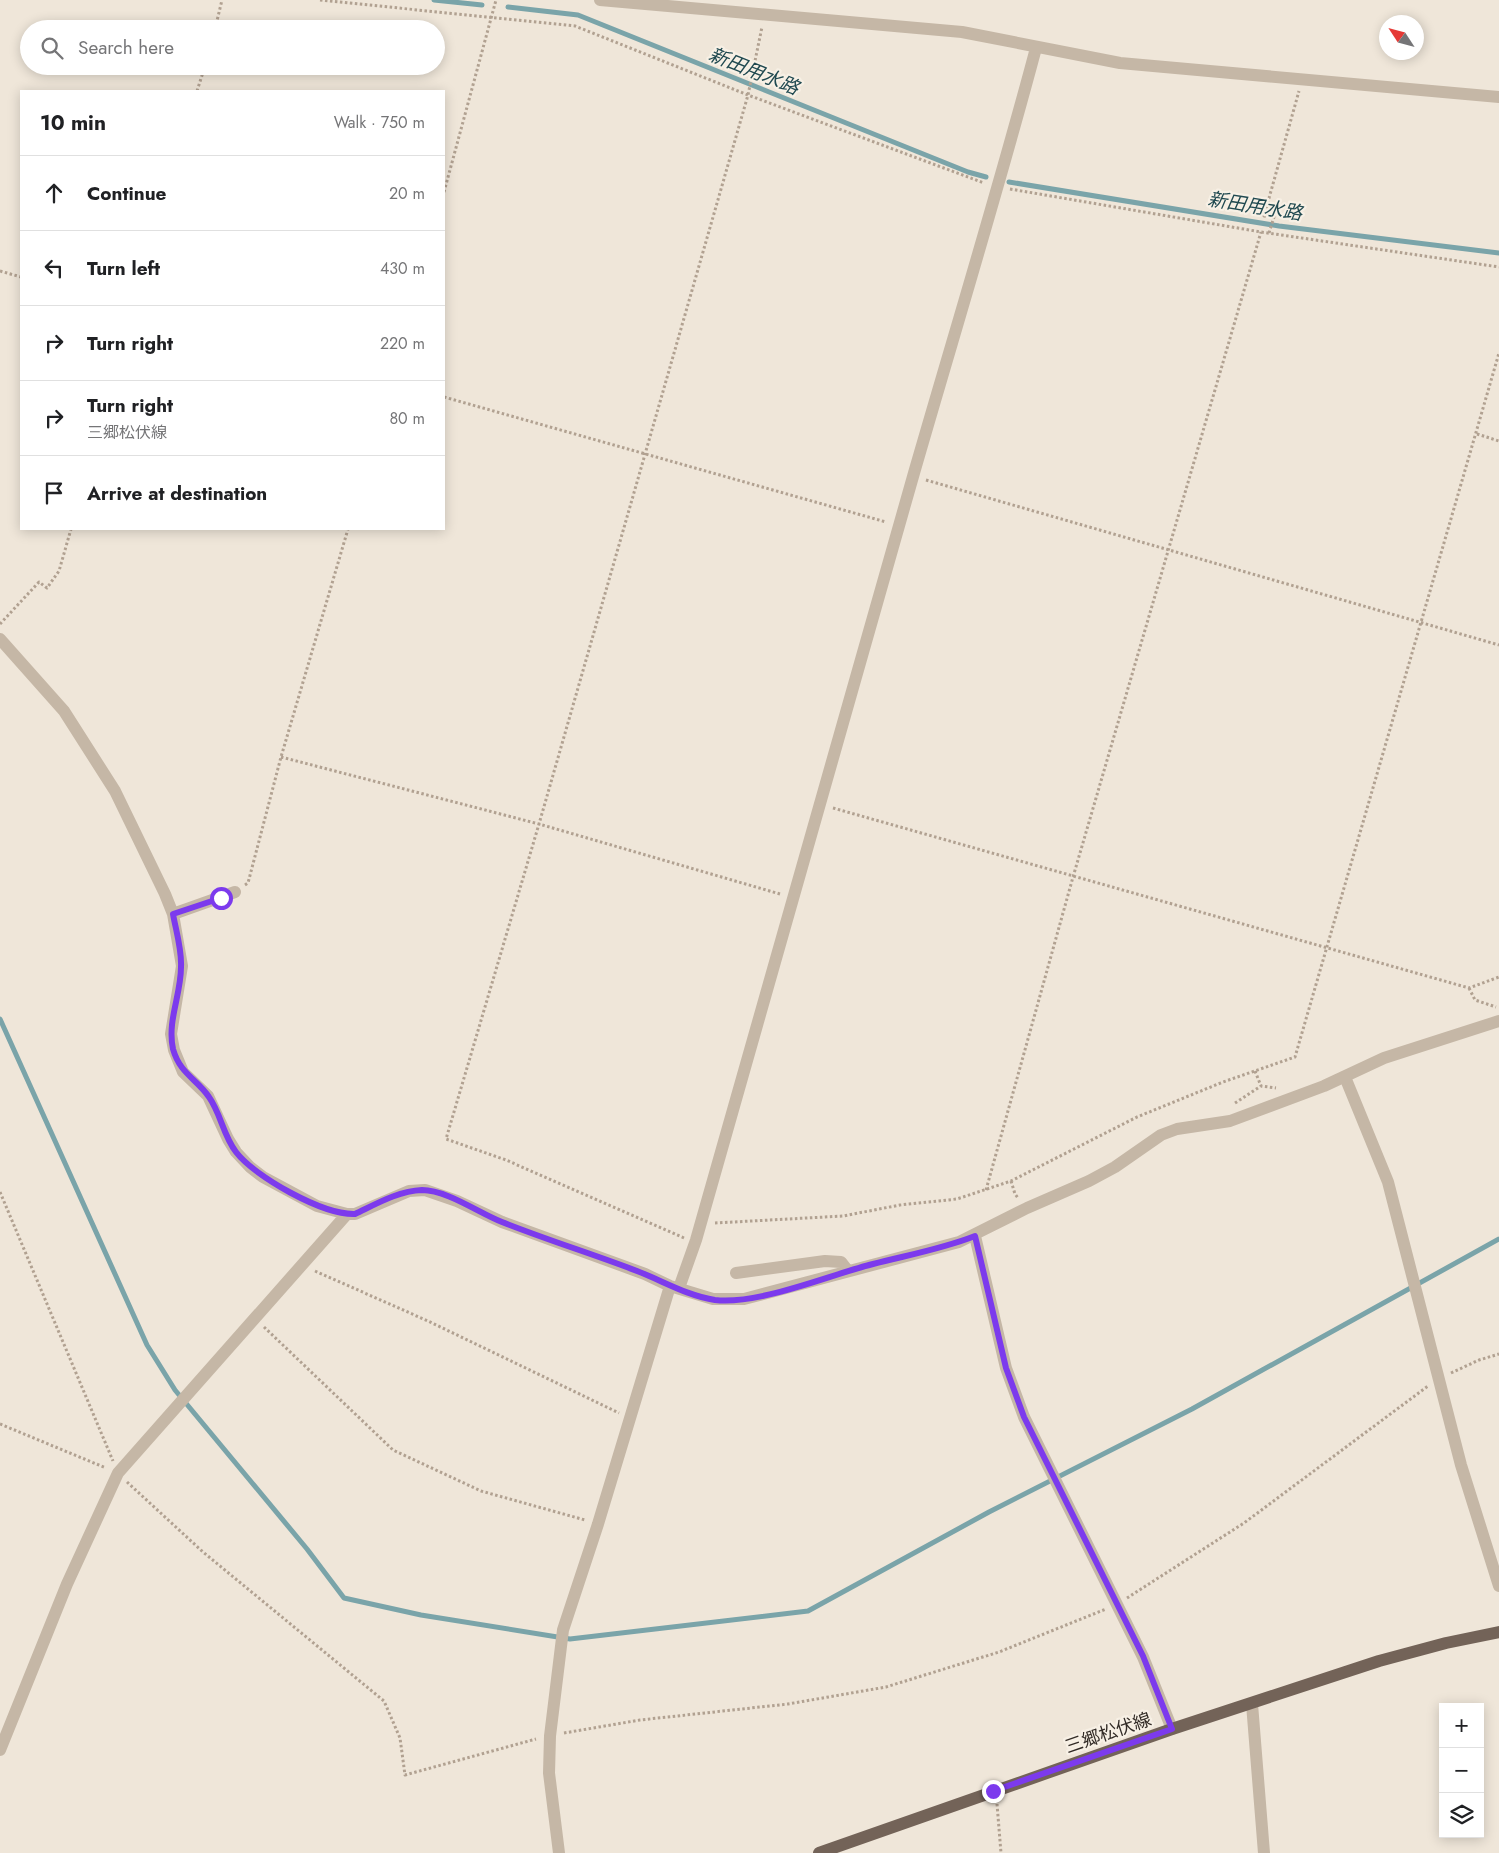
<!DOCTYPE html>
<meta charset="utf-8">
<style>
body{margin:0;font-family:Jost,"Noto Sans JP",sans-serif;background:#f6f6f6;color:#202124}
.controls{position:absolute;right:15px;bottom:15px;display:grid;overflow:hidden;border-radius:0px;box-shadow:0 2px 12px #0003}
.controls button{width:45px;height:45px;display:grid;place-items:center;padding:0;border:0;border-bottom:1px solid #e0e0e0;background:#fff;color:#202124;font:25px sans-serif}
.compass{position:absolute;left:1379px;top:15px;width:45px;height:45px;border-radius:50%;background:#fff;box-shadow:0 2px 12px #0003;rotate:306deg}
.stop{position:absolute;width:15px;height:15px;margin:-11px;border:4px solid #7c3aed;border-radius:50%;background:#fff}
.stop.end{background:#7c3aed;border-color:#fff;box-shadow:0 1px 5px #0008}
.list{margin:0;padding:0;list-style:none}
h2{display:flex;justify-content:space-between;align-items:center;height:65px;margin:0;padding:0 20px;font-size:21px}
h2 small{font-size:16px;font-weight:400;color:#757577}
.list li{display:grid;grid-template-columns:32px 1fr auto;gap:15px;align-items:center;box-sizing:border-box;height:75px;padding:0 20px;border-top:1px solid #e0e0e0}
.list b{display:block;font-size:19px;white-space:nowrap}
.list p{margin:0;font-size:16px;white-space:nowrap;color:#757577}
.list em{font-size:16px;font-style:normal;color:#757577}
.icon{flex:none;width:28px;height:28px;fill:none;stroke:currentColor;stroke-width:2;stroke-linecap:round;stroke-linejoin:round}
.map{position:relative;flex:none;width:1499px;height:1853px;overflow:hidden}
.search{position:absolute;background:#fff;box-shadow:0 2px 12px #0003;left:20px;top:20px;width:425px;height:55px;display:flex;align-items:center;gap:12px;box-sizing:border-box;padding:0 18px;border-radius:28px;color:#757577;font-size:19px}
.panel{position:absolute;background:#fff;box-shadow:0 2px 12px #0003;left:20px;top:90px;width:425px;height:440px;border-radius:0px}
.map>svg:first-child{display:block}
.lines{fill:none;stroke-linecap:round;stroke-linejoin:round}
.stream{stroke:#7aa4a9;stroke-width:5}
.path{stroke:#b1a191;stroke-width:3;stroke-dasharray:2.5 2.5;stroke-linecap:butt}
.minor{stroke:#c5b7a6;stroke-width:12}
.major{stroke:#736358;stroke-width:12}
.route{stroke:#7c3aed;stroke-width:6}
.labels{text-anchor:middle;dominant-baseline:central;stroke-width:4.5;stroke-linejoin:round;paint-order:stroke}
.street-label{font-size:18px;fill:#322b26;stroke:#f7f0e5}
.water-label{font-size:19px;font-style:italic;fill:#204950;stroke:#f7f0e5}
</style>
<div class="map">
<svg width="1499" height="1853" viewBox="0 0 1499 1853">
<rect width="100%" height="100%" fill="#efe6d9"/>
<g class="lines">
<!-- stream -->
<path class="stream" d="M434,0L482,5
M508,7L578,15L968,172L986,177
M1009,182L1279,226L1499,253
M0,1019L147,1345L175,1390L307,1549L344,1598L421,1615L570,1639L808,1611L989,1512L1192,1409L1499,1239"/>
<!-- path -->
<path class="path" d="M320,0L575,26L748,95L984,183
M215,29L222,0
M197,91L205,66
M1010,189L1261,232L1499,267
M444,192L496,0
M1269,233L1274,217L1264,216L1299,91
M0,271L21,277
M444,397L886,522
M1477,434L1499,441
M926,480L1499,645
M0,624L39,582L47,588L59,571L71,529
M281,757L539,824L780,894
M833,808L1469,988L1499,977
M245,885L248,883L281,757L348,529
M1469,988L1475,1000L1496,1007
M1255,1071L1261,1086
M1235,1103L1261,1086L1276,1088
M1011,1181L1015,1194L1018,1198
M986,1190L1073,877L1261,232
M0,1192L113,1461
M715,1223L843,1216L900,1205L957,1199L1011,1181L1137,1117L1223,1082L1295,1057L1499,353
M684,1238L506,1160L446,1139L539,824L748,95L762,27
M315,1271L428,1321L619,1413
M264,1327L393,1450L481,1491L585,1520
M1451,1373L1479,1360L1499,1354
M0,1424L106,1468
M127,1482L203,1552L384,1701L400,1738L405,1775L536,1739
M1127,1598L1244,1523L1428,1386
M564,1733L640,1720L788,1704L886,1687L999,1652L1106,1609
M997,1804L1001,1853"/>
<!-- minor -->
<path class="minor" d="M600,0L962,32L1120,63L1499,97
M0,639L64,711L115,791L165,894L173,914L182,966L171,1034L174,1050L183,1072L208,1096L228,1139L236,1152L250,1167L263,1177L317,1206L347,1214H355L409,1191L425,1190L457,1201L502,1222L645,1274L670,1286L713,1299H744L959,1242L1027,1208L1089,1181L1115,1167L1161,1135L1177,1129L1230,1121L1324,1086L1384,1058L1499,1021
M173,914L235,892
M1345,1077L1388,1182L1461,1465L1499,1586
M975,1236L1006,1368L1024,1417L1143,1657L1172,1729
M736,1273L825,1261L841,1262L848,1271
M679,1288L696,1240C769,985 841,729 914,473C955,331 998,191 1036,48
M1252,1704L1264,1853
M0,1750L67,1584L118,1473L347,1214
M559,1853L549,1773L550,1736L563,1630L598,1524L670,1286"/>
<!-- major -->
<path class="major" d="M819,1853L1172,1729L1379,1661L1446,1643L1499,1632"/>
</g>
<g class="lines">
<!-- route -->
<path class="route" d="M221,898L173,914C176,931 182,950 181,967C181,995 167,1021 173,1049C180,1074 197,1079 209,1097C221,1114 223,1135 236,1152C255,1177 323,1215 355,1214C376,1204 398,1191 422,1190C447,1190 479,1213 502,1222C547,1240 593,1254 637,1271C663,1281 688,1296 715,1300C759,1305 829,1275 873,1264C908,1255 942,1249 975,1236L1006,1368L1024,1417L1143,1656L1172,1729L993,1791"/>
</g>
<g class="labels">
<!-- street labels -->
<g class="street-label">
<text transform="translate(1108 1733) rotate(-19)">三郷松伏線</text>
</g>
<!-- water labels -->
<g class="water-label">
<text transform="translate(754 71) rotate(22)">新田用水路</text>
<text transform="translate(1255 206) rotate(9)">新田用水路</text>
</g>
</g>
</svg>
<div class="controls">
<button>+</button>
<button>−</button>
<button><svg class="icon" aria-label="layers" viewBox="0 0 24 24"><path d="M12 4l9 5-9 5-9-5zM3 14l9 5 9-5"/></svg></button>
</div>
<svg class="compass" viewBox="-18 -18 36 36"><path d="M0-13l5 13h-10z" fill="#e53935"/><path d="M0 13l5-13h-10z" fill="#757577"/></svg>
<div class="stop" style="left:221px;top:898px"></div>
<div class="stop end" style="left:993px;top:1791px"></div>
<div class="search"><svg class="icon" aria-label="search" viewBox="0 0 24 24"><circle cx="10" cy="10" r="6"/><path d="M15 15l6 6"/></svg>Search here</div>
<section class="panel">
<h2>10 min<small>Walk · 750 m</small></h2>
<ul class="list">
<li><svg class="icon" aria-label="ahead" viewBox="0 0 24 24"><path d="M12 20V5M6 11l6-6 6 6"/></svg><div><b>Continue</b></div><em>20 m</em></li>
<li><svg class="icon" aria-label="left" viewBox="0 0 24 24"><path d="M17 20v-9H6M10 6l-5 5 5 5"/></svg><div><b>Turn left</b></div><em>430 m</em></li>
<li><svg class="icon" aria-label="right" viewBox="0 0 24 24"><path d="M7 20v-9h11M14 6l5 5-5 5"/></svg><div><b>Turn right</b></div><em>220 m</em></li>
<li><svg class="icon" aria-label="right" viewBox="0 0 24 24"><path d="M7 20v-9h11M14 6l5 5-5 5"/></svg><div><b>Turn right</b><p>三郷松伏線</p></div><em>80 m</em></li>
<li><svg class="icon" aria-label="arrive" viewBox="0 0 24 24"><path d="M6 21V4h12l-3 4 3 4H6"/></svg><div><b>Arrive at destination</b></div></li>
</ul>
</section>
</div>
